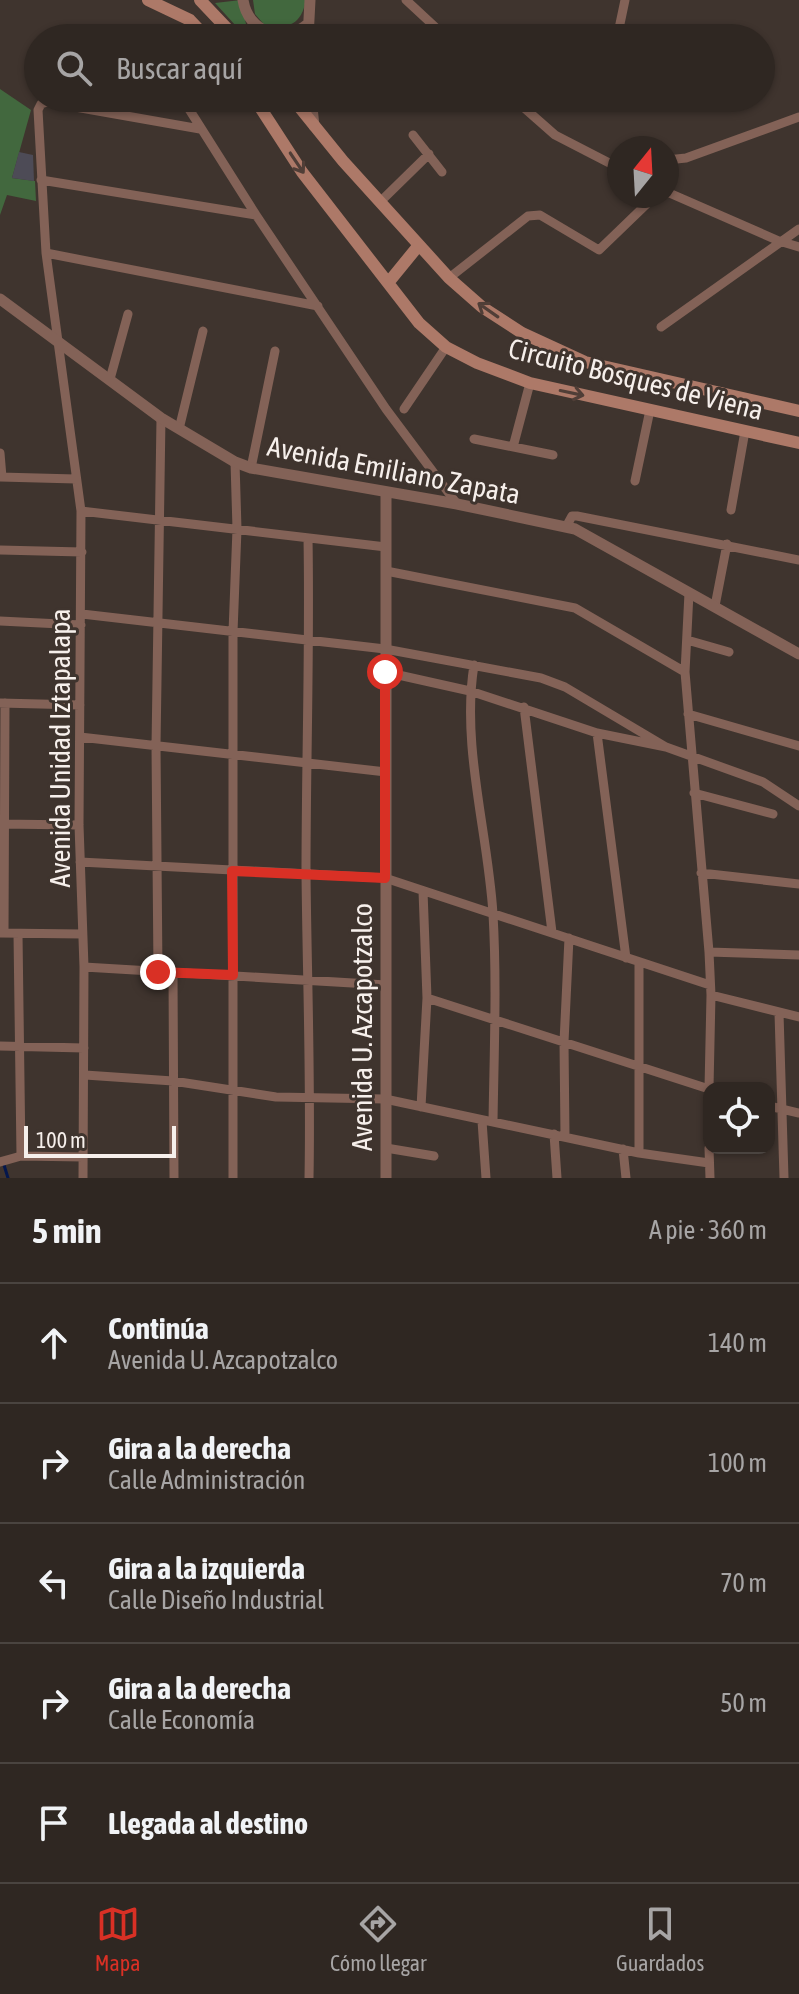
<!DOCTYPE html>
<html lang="es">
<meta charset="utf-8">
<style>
body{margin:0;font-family:"Asap Condensed",sans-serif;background:#372f2a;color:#f1f3f6}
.controls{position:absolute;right:24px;bottom:24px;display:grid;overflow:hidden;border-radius:16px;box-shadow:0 2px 6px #0004}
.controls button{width:72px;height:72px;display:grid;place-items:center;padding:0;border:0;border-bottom:2px solid #4a4440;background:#2f2722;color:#f1f3f6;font:40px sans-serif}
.compass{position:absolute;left:607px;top:136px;width:72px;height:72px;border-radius:50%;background:#2f2722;box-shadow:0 2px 6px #0004;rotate:18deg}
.scale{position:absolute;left:24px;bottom:20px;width:152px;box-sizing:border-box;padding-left:8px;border:4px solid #f6efeb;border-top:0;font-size:22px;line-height:28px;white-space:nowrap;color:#f6efeb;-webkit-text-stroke:6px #3f342e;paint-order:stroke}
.stop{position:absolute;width:24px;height:24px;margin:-18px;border:6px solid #d93025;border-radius:50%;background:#fff}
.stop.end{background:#d93025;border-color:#fff;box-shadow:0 2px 8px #0008}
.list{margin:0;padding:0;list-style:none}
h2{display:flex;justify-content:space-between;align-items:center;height:104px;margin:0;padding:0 32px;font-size:34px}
h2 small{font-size:26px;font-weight:400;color:#a7a5a5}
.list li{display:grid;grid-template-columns:52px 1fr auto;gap:24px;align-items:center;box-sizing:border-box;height:120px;padding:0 32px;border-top:2px solid #4a4440}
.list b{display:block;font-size:30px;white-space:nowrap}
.list p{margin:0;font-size:26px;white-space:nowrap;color:#a7a5a5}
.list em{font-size:26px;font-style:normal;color:#a7a5a5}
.icon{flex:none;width:44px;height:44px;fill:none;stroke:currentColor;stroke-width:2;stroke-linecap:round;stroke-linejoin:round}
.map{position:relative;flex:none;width:799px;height:1178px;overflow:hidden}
.search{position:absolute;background:#2f2722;box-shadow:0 2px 6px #0004;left:24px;right:24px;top:24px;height:88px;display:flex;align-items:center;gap:20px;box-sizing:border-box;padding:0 28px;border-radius:44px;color:#a7a5a5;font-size:30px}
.sheet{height:704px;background:#2f2722}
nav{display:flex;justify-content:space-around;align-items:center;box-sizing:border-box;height:112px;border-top:2px solid #4a4440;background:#2f2722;font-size:22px;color:#a7a5a5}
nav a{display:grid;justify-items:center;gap:4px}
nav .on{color:#d93025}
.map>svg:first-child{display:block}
.green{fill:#42683e}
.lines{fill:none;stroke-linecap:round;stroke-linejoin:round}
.stream{stroke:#04174d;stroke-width:3}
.building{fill:#4d4b56}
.minor{stroke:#836257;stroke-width:9}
.tertiary{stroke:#836257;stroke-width:11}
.secondary{stroke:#ad7968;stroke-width:12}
.oneway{stroke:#503e37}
.route{stroke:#d93025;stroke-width:10}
.labels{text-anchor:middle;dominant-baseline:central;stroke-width:6;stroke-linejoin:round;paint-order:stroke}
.street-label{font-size:28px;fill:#f6efeb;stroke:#3f342e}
</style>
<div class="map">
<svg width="799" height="1178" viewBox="0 0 799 1178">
<rect width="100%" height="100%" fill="#3f342e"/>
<!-- green -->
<path class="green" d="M241,0L246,24L260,38H247L215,3Z
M253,0H306C301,25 290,27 267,28L255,14Z
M0,89L31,110L12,178L35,181L36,201L7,195L0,215Z"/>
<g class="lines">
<!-- stream -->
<path class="stream" d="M4,1165L8,1178"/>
</g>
<!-- building -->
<path class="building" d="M19,152L33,155L34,181L12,178Z"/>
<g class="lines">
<!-- minor -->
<path class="minor" d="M406,0L447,38
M576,32L595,38
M617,38L625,0
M182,98L256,215L386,409L457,504
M513,98L555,135L619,168
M413,135L442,172
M667,160L686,158L799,117
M41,180L256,215
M667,192L779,241L799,247
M380,202L429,154
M46,253L318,306
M449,278L528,216L540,215L599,250L655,196
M661,327L799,229
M110,379L128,314
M404,409L446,347
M179,429L203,331
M474,439L553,455
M513,447L530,383
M0,453L2,477
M251,468L275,351
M0,477L76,479
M635,481L650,410
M731,510L745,431
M81,511L386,547
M566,527L572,516H577L799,560
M308,538C310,649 306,761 306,873C307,975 311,1076 309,1178
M0,550L82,552
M386,571L575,608L685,672
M689,593L685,672L709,952L711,995L709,1088
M715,606L727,544
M82,614L385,649L541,678L565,687L666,747
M0,621L81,625
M687,640L729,652
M474,665C461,746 488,832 493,914C497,983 494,1053 493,1122
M385,672L470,691L597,733L666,747L763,782L799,806
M0,703L80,705
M524,707L552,932
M688,714L799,746
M597,733L626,958
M80,737L386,772
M694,793L773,814
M0,824L79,825
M80,862L385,878L710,985
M701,873L799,884
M0,933L82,934
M4,933L5,703
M18,934L21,1156
M709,952L799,955
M84,967L386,985
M158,972L156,746L161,418
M173,972L174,1178
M711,995L799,1017
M427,998L709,1089
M779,1013L784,1178
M0,1046L84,1048
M85,1075L173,1081L276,1097L385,1099L639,1153L709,1163
M769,1106L799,1113
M421,1107L427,998L423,891
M482,1121L486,1178
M554,1134L557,1178
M565,1136L564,1042L569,938
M386,1148L434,1156
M709,1148L710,1178
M623,1149L626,1178
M639,1153V963
M0,1162L21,1156L83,1157
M83,1178L84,967L79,825L81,511L46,253L38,110L41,104L47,102L200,129
M233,1178V632L237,529L235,462"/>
<!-- tertiary -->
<path class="tertiary" d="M243,0C248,32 283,45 308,24
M308,38L310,0
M311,98L314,126
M0,299L161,418L235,462L251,468L457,504L575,529L799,654
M386,492V1178"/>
<!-- secondary -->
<path class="secondary" d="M148,0L190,20L207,38
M200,0L236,38
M254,98L302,172L419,323L446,347L477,363L530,383L799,443
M292,98L343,161L449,278L482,307L522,333L585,362L799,411
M388,283L419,245"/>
</g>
<!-- one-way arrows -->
<defs><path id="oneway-shaft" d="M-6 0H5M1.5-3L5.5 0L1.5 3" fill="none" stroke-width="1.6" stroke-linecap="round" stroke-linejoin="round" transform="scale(2)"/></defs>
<g class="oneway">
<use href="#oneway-shaft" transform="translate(297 163) rotate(56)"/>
<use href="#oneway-shaft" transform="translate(488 310) rotate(-145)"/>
<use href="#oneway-shaft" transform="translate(572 393) rotate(12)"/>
</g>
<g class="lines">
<!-- route -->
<path class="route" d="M158,972L233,975L232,871L385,878V672"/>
</g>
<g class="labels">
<!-- street labels -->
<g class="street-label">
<text transform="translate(636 379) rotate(14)">Circuito Bosques de Viena</text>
<text transform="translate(394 470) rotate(11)">Avenida Emiliano Zapata</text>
<text transform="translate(60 748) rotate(-90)">Avenida Unidad Iztapalapa</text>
<text transform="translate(362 1027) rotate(-90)">Avenida U. Azcapotzalco</text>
</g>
</g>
</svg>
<div class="controls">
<button><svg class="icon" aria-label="locate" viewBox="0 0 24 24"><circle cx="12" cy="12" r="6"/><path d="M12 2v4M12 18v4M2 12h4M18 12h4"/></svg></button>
</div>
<svg class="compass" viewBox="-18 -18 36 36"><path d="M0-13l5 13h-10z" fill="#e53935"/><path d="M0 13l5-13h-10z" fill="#a7a5a5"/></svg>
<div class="scale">100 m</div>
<div class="stop" style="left:385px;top:672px"></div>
<div class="stop end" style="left:158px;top:972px"></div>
<div class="search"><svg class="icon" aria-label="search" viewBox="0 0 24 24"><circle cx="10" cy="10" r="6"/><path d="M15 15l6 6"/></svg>Buscar aquí</div>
</div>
<section class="sheet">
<h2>5 min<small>A pie · 360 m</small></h2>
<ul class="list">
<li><svg class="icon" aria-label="ahead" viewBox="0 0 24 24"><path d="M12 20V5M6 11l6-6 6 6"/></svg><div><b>Continúa</b><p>Avenida U. Azcapotzalco</p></div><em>140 m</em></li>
<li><svg class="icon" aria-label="right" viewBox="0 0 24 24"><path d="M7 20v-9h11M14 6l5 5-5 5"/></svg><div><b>Gira a la derecha</b><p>Calle Administración</p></div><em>100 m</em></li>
<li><svg class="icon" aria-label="left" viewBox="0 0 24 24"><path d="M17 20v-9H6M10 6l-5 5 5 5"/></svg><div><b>Gira a la izquierda</b><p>Calle Diseño Industrial</p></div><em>70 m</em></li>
<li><svg class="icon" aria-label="right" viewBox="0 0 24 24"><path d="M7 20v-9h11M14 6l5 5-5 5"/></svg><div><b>Gira a la derecha</b><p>Calle Economía</p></div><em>50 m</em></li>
<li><svg class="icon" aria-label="arrive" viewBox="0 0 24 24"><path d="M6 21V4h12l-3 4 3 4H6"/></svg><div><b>Llegada al destino</b></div></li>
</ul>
</section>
<nav>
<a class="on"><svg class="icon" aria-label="map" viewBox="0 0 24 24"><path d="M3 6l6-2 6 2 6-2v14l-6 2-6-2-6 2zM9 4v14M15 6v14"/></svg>Mapa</a>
<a><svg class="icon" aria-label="directions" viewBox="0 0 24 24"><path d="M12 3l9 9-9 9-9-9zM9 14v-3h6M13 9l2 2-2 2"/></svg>Cómo llegar</a>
<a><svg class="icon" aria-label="saved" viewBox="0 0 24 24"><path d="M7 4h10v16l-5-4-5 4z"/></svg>Guardados</a>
</nav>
